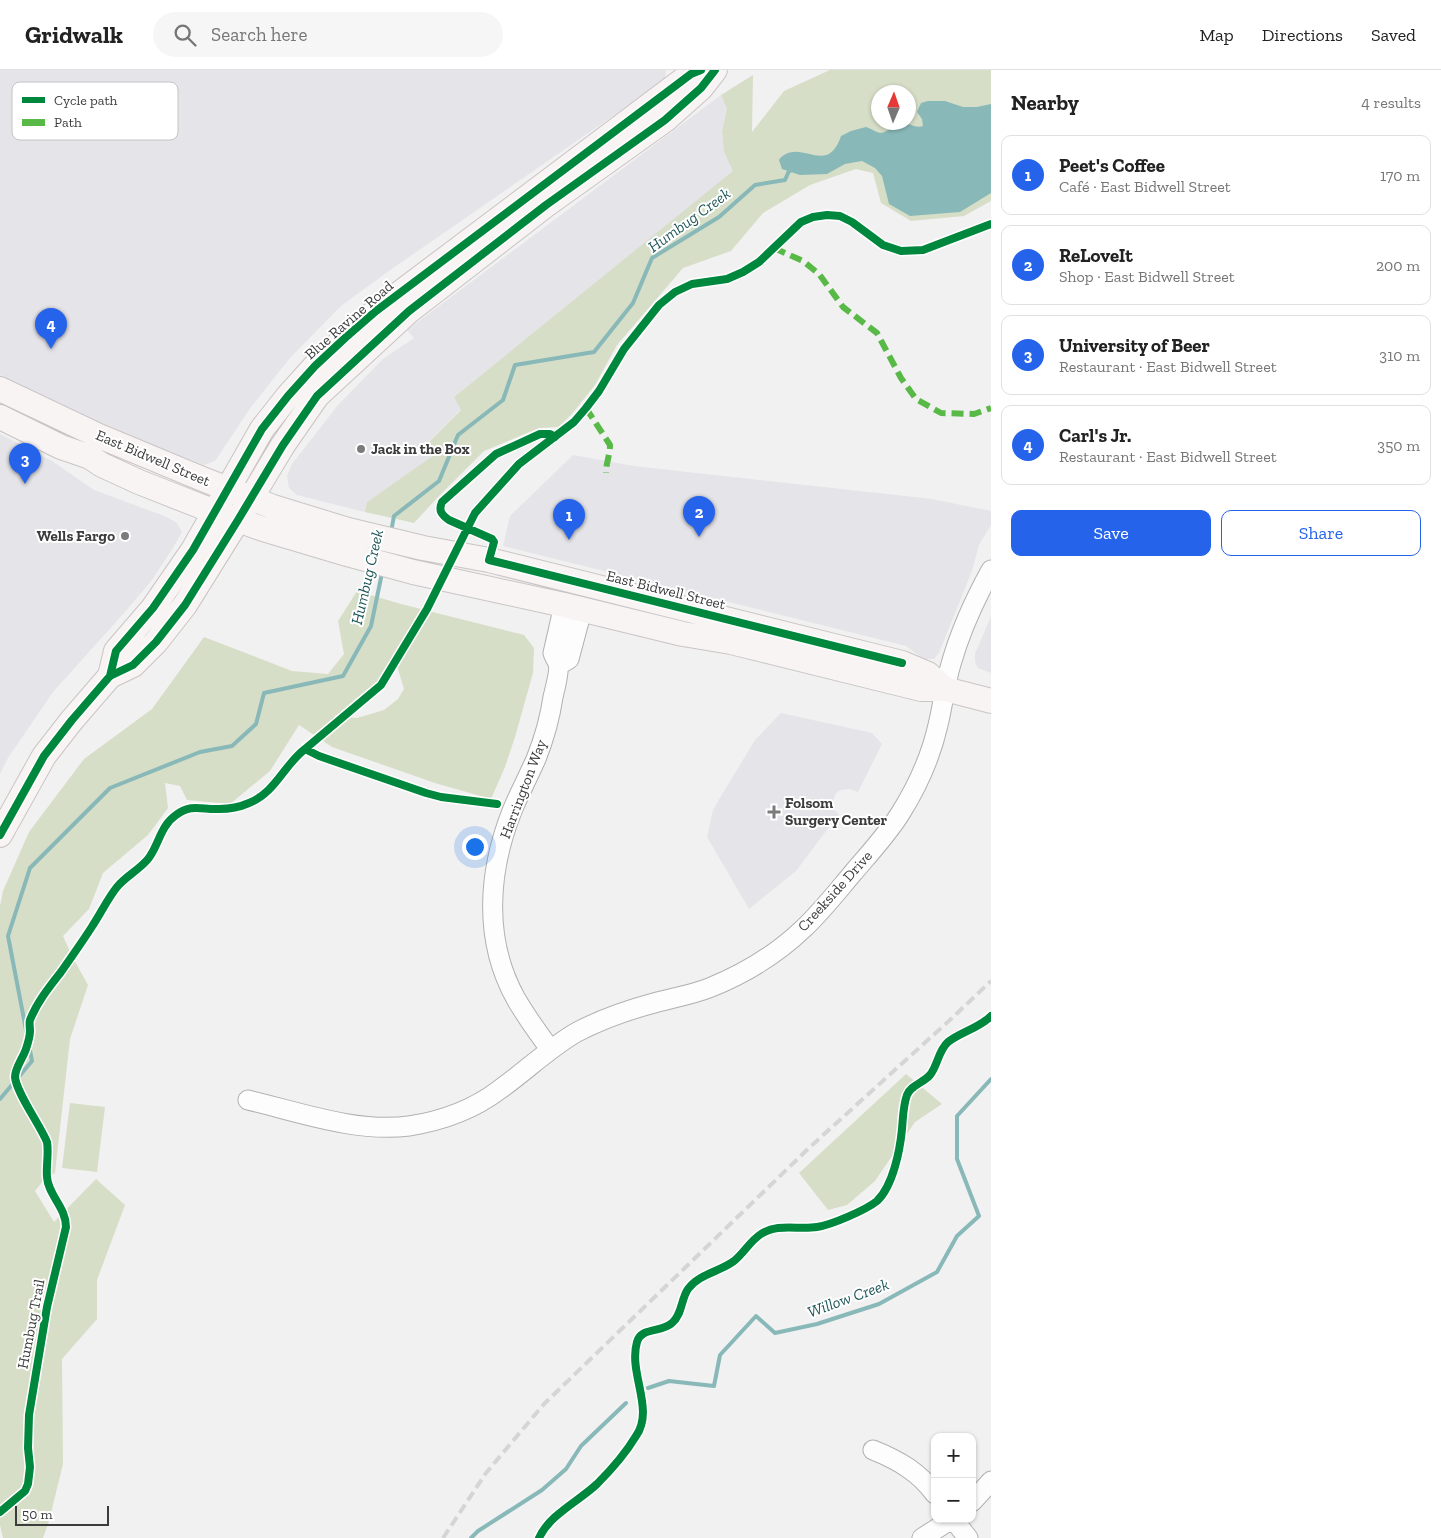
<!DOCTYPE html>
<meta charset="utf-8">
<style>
body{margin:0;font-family:"Zilla Slab",serif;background:#f6f6f6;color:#222}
.controls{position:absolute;right:15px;bottom:15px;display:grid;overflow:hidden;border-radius:10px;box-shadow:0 1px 4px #0004}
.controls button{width:45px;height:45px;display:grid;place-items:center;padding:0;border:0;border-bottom:1px solid #e0e0e0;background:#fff;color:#222;font:25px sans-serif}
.compass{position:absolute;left:871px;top:15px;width:45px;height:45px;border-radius:50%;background:#fff;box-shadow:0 1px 4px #0004;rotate:2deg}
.scale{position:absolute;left:15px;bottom:12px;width:94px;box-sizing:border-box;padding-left:5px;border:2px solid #3c3c3d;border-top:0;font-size:14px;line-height:18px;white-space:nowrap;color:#3c3c3d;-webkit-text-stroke:4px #fff;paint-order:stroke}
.you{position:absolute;left:474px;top:776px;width:18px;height:18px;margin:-12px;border:4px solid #fff;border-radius:50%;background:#1a73e8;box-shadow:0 0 0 8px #1a73e833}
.badge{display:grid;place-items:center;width:32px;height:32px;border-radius:50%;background:#2563eb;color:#fff;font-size:16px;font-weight:700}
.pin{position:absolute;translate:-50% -41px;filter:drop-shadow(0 1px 2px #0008)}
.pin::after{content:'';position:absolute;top:26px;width:18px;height:15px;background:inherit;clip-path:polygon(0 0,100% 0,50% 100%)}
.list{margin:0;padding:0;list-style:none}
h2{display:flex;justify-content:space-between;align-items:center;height:65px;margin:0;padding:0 20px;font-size:21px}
h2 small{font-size:16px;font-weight:400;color:#767676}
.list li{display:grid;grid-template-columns:32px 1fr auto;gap:15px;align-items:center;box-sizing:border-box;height:80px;margin:0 10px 10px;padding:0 10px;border:1px solid #e0e0e0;border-radius:10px}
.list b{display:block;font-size:19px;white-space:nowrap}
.list p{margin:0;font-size:16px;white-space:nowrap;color:#767676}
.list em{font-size:16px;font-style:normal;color:#767676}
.actions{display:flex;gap:10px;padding:15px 20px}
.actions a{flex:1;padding:11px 0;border:1px solid #2563eb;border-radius:10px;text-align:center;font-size:18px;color:#2563eb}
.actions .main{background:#2563eb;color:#fff}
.icon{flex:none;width:28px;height:28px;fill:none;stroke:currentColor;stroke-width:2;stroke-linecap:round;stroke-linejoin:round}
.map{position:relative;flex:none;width:991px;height:1468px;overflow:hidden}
header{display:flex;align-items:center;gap:30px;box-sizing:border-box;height:70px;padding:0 25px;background:#fff;border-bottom:1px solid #e0e0e0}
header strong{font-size:24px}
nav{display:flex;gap:28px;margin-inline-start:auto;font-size:18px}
.search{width:350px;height:45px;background:#f6f6f6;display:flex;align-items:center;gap:12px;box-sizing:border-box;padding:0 18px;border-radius:28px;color:#767676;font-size:19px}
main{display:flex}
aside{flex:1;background:#fff}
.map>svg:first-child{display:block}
.built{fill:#e5e4e9}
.green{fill:#d6dec7;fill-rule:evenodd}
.water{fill:#89b8b8}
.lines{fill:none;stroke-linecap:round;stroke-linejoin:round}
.stream{stroke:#89b8b8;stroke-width:4}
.minor-casing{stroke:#b0b0b0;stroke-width:21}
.major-casing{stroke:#cac4c5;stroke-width:26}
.minor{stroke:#fdfdfd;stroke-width:19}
.major{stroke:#f8f4f4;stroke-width:24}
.rail{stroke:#d5d5d5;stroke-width:4;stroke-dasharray:10 5;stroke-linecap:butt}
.quiet{stroke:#58b947;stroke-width:6;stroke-dasharray:12 6;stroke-linecap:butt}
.cycleway-casing{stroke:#fff;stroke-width:11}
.cycleway{stroke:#00873e;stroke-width:8}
.poi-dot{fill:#7b7b7c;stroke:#fff;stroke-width:2}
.labels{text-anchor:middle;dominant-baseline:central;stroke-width:4;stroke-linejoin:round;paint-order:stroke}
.street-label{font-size:15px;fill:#3c3c3d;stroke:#fff}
.poi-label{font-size:15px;font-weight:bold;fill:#3c3c3d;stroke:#fff;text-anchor:start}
.water-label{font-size:16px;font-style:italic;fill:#1d5658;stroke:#fff}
.key{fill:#fff;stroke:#c4c4c5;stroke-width:1}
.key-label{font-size:14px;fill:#3c3c3d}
</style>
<header>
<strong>Gridwalk</strong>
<div class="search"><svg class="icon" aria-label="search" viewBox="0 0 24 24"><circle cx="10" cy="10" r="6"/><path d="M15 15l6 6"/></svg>Search here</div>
<nav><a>Map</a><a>Directions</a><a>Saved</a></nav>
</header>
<main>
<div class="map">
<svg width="991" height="1468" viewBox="0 0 991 1468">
<rect width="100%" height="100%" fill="#f1f1f1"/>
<!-- built -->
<path class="built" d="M0,0H666L665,10L386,203L341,236L290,288L251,337L215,391L204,395L134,368L0,305Z
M721,25L727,39L722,61L724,82L734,101L454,327L461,339L428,372L438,383L367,432L365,442L297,425L289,418L287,406L292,394L338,335L383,289L414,268L407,260Z
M0,364L52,391L94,420L167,447L177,453L182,462L173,478L152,510L124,543L53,622L8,688L0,704Z
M573,385L634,396L932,429L991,441V455L979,475L972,501L939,583L934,589H923L906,576L503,476L510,446Z
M991,546V603L978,598L975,592V584Z
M781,643L872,663L882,674L858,722L849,719L841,720L836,723L832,733L833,739L839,744L796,801L749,839L707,767L713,740L721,726L755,670Z"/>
<!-- green -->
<path class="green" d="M830,0H991V131L964,146L911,151L881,133L873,103L856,99L810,115L763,143L731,181L683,198L617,275L595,315L571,345L558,357L539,358L484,381L438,427L414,453L365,442L367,432L437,383L428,373L461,340L454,327L733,101L724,82L722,61L727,39L721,25L753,5L752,62L784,21ZM878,22H908V52H878Z
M357,521L401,534L524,565L534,578L533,603L515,667L505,697L491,729L435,713L332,677L299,655L270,701L230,734L187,730L180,716L165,713L168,738L148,765L103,803L89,839L63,866L72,886L88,915L70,969L55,1103L43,1111L35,1121L54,1152L96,1109L125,1135L97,1210V1249L62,1289L63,1394L49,1451L43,1468H3L0,1455V836L3,821L29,762L84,689L152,639L204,567L292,601L328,604L344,584L338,551ZM394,586L404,619L398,629L384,640L357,648L333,646L338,645L377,613Z
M906,1004L942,1034L915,1052L875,1111L847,1135L828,1140L799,1103Z
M70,1033L105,1037L97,1102L62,1098Z"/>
<!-- water -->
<path class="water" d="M928,31H945L963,37H977L991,34V123L960,142L910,146L889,134L882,106L875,98L862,91L845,94L827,104L800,105L782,99L779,90C780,88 782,86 784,85C804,72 828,105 841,66L851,61L866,57C879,62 880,67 892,57C894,55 896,53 899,52C908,51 914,59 923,56L922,49L917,42L921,33Z"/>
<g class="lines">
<!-- stream -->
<path class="stream" d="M391,462L394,446L439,411L458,365L503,330L515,295L594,282L633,233L652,188L719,147L755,115L785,110L789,101L793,100
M0,1029L32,991L8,866L30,798L110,718L200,682L232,676L256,654L264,623L343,606L371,556L382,503
M648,1318L669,1311L714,1316L720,1285L756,1246L775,1263L817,1254L879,1234L937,1202L957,1166L979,1146L957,1089V1046L991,1009
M471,1468L478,1461L542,1420L566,1399L581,1376L626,1333"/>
<!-- minor casing -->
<g class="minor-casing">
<path id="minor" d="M559,595L569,589L582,540
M550,979C538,963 526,946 516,929C483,870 488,802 512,741C519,724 528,707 536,689C544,669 550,648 553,627C555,619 560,600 558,594C557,590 554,587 553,583L564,535
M248,1030C299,1042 357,1063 409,1056C441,1051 474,1039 499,1020C526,1001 549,978 577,962C602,949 628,940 654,933C672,928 691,925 709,918C744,904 777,884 804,858C821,842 836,823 852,804C868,785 886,766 900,744C917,717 931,686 938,655C943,635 945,614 951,594C960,562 975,529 991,500
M873,1380C898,1390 919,1402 935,1424
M972,1432L991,1411
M953,1449L968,1468
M922,1468L952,1449"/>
</g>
<!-- major casing -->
<g class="major-casing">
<path id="major" d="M0,319L99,366L200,408L273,437L348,460L423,478L489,490L902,593L928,604L945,619
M0,347L61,377L90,387L102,395L139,412L215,442L263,459L347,484L413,502L564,535L683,564L731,572L921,619H945L991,631
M110,606L116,581L153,538L193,480L262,359L288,326L315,296L345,268L376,241L691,4L701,0
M0,765L44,686L72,650L110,606L133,595L156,572L185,535L238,450L283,375L317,326L409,241L546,135L665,50L701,18L715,0"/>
</g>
<!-- minor -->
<use href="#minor" class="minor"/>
<!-- major -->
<use href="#major" class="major"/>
<!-- rail -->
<path class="rail" d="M443,1468L486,1403L544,1334L810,1077L951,949L991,911"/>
<!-- quiet -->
<path class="quiet" d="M774,178L803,191L819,204L843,237L877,263L901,308L916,329L941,343L974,344L991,338
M586,338L610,375C610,385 606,393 606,403"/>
<!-- cycleway casing -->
<g class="cycleway-casing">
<path id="cycleway" d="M555,367L550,364H540L496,384L442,432C438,441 442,445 449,450L492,469L494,472L489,490L902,593
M110,606L116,581L153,538L193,480L262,359L288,326L315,296L345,268L376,241L691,4L701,0
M305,679L381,615L427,539L475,443L519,394L574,352L586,338L599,321L624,279L659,235L675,222L692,214L727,209L743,202L759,192L801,152L813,147L827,145L840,146L852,152L883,175L901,181L923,180L991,154
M0,765L44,686L72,650L110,606L133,595L156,572L185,535L238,450L283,375L317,326L409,241L546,135L665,50L701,18L715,0
M0,1442L25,1421L28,1414L30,1397L28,1378L29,1345L47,1237L66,1157C66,1137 48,1125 47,1107C46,1095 49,1083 47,1072C40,1055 16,1022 15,1007C15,998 23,988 26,979C28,973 30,967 30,961C30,957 29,953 30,950C37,932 50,916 61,902C72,886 83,871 93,855C101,843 108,828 117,817C126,806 139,800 148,789C159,775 160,756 176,745C192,733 202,740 219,739C229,739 240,737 249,733C275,723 284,695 305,679L319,686L426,723L441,727L497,734
M539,1468C549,1445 579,1431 597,1414C610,1401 627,1381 636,1366C655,1339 628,1303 637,1272C641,1257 661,1263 672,1253C682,1245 681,1229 688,1219C699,1204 719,1202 734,1191C744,1183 750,1171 761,1164C777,1153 799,1160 817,1157C831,1155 866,1140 877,1131C893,1116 900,1080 902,1059C903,1048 903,1036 907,1025C911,1015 923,1013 930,1005C938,995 938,981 948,972C961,962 979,958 991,946"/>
</g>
<!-- cycleway -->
<use href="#cycleway" class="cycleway"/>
</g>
<!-- markers -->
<g class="poi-dot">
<circle cx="361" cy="379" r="5"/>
<circle cx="125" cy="466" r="5"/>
<path d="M771.5 734.5h5v5h5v5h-5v5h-5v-5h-5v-5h5z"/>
</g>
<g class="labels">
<!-- street labels -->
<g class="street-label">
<text transform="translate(349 250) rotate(-41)">Blue Ravine Road</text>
<text transform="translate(153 388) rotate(23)">East Bidwell Street</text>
<text transform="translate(666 520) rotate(14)">East Bidwell Street</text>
<text transform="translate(523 719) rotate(-69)">Harrington Way</text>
<text transform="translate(835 821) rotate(-48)">Creekside Drive</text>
<text transform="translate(31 1254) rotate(-79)">Humbug Trail</text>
</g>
<!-- poi labels -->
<g class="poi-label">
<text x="371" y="379">Jack in the Box</text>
<text x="115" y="466" text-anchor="end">Wells Fargo</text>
<text x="785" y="733">Folsom<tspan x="785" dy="17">Surgery Center</tspan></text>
</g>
<!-- water labels -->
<g class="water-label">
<text transform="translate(689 150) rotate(-36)">Humbug Creek</text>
<text transform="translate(367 507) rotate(-77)">Humbug Creek</text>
<text transform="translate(848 1228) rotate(-20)">Willow Creek</text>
</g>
</g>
<!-- legend -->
<rect x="12" y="12" width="166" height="58" rx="8" class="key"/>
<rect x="22" y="27" width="23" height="6" fill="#00873e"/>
<rect x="22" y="49" width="23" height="7" fill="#58b947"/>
<g class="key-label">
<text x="54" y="35">Cycle path</text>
<text x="54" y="57">Path</text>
</g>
</svg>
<div class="controls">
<button>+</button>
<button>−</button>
</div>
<svg class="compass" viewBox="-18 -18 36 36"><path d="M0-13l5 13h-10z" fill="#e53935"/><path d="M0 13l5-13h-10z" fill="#767676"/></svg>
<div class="scale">50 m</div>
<div class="you"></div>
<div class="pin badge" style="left:569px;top:470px">1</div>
<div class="pin badge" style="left:699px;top:467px">2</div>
<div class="pin badge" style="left:25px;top:414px">3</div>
<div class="pin badge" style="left:51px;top:279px">4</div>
</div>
<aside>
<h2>Nearby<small>4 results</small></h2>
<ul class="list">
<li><span class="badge">1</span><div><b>Peet's Coffee</b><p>Café · East Bidwell Street</p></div><em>170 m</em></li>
<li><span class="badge">2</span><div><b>ReLoveIt</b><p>Shop · East Bidwell Street</p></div><em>200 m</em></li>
<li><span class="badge">3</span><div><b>University of Beer</b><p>Restaurant · East Bidwell Street</p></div><em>310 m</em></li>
<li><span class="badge">4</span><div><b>Carl's Jr.</b><p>Restaurant · East Bidwell Street</p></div><em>350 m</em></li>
</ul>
<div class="actions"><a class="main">Save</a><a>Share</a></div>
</aside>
</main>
